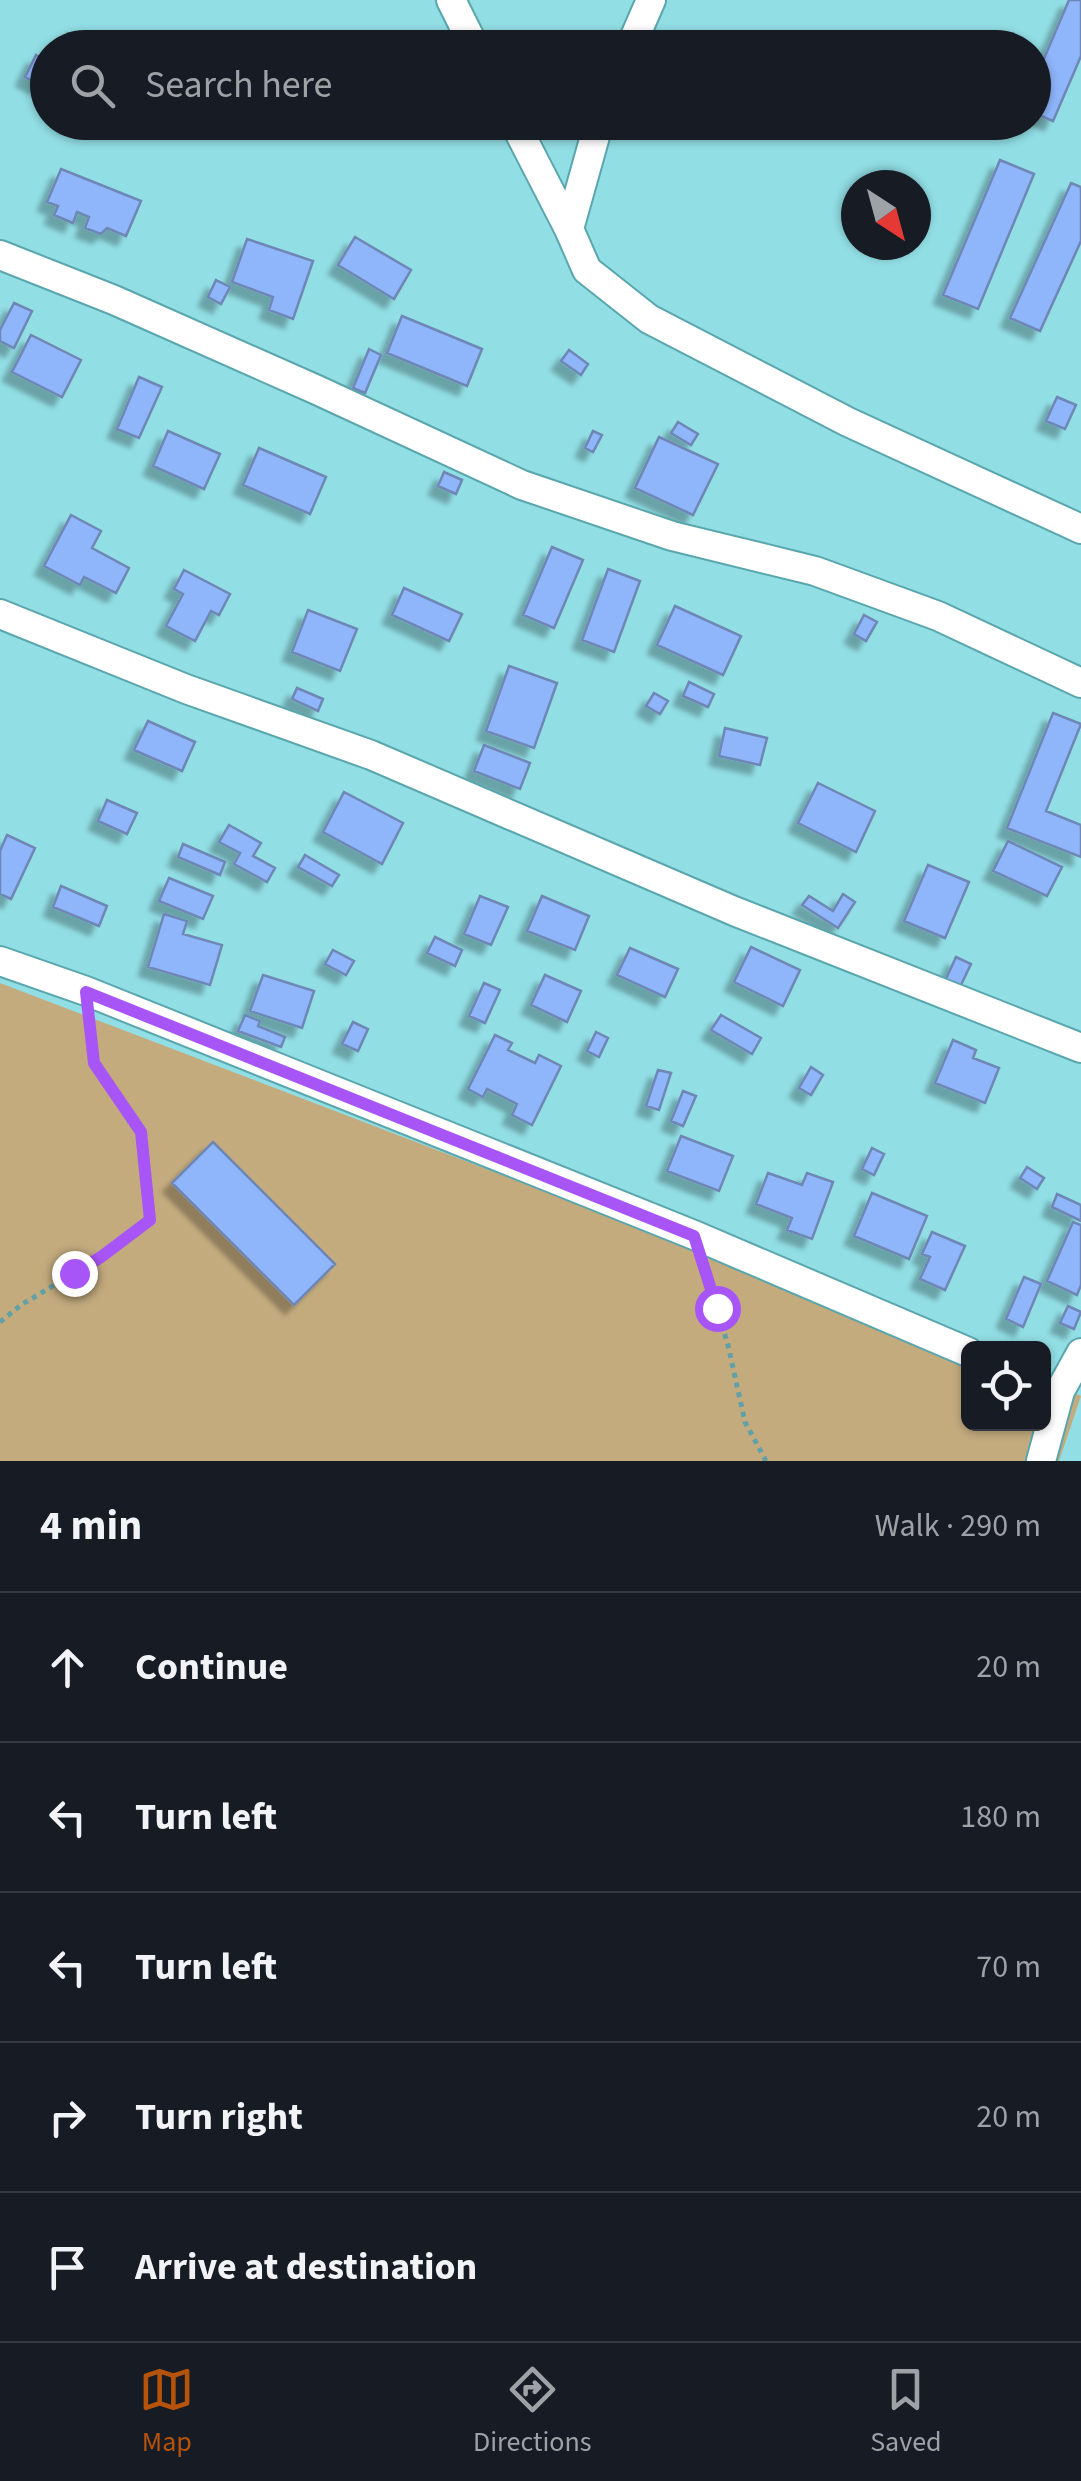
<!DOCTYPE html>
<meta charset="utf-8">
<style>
body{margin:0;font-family:"Source Sans 3",sans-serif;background:#242831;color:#f1f3f6}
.controls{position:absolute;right:30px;bottom:30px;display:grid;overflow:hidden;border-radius:15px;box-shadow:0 2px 8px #0004}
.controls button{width:90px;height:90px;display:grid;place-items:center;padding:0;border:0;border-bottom:2px solid #363941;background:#171b24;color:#f1f3f6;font:50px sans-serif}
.compass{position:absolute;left:841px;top:170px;width:90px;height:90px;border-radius:50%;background:#171b24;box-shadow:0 2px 8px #0004;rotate:144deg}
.stop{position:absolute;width:30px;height:30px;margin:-22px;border:8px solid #a855f7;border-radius:50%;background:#fff}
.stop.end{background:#a855f7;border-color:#fff;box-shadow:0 2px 10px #0008}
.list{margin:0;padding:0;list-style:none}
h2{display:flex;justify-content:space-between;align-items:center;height:130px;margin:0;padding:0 40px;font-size:42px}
h2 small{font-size:32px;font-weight:400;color:#9ea1a6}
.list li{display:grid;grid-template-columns:65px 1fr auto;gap:30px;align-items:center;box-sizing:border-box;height:150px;padding:0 40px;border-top:2px solid #363941}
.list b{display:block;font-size:38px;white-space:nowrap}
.list em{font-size:32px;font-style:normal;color:#9ea1a6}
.icon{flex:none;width:55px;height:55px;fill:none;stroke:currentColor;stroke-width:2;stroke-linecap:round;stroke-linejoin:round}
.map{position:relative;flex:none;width:1081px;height:1461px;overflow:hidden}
.search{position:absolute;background:#171b24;box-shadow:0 2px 8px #0004;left:30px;right:30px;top:30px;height:110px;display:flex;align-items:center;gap:25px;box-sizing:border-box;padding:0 35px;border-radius:55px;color:#9ea1a6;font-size:38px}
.sheet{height:880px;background:#171b24}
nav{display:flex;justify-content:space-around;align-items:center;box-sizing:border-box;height:140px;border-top:2px solid #363941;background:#171b24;font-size:28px;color:#9ea1a6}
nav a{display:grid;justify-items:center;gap:5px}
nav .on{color:#b45309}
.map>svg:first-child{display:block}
.green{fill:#c3ab7e}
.building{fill:#8fb5fb;stroke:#6e87b5;stroke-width:2.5;filter:url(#shadow)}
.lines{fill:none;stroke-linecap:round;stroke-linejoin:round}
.minor-casing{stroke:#59a6ac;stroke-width:32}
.path{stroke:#63a0a5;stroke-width:5;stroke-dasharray:5 5;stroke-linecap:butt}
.minor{stroke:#fff;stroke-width:28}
.route{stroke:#a855f7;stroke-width:12}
</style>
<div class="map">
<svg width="1081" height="1461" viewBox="0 0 1081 1461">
<defs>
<filter id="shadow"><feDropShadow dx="-9" dy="9" stdDeviation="2.5" flood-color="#0004"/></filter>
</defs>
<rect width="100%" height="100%" fill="#91dee4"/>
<!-- green -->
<path class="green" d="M0,983L968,1353V1424H1044V1382L1081,1396L1059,1461H0Z"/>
<!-- building -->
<path class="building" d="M1069,0H1081V56L1053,121L1034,113V82Z
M36,55L48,61V68L39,85L25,77Z
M1000,160L1034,174L978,309L943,295Z
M61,169L141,201L126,236L107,228L101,234L85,228L89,217L77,212L73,223L54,215L58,206L47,202Z
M1071,183L1081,187V241L1040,331L1010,318Z
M355,237L411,270L394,299L338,265Z
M247,239L313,261L293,319L269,310L273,297L232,282Z
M216,280L230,287L221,304L208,297Z
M14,303L32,311L14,348L0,341V330Z
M402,316L482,349L467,386L387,353Z
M31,335L81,360L62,397L12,372Z
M369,349L381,355L365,393L353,388Z
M569,350L588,364L581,375L561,361Z
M139,377L162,387L139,438L117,429Z
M1057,397L1076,405L1065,429L1046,421Z
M678,422L698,434L691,445L671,433Z
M168,431L220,454L204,489L153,466Z
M593,431L602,435L593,452L585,448Z
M659,437L718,464L693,515L635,488Z
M259,448L326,477L310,514L243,485Z
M444,472L462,480L456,494L438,486Z
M71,515L101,531L92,548L129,568L116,593L84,577L80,585L44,566Z
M552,547L583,560L554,628L523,615Z
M608,569L640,581L614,652L582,640Z
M184,570L230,594L219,615L211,611L195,641L166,626L183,594L174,589Z
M404,588L462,614L449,641L392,615Z
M675,606L741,636L723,675L657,645Z
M308,610L357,629L340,671L292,652Z
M864,615L877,622L866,641L854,634Z
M509,666L557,683L534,748L486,731Z
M689,682L714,694L708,707L683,696Z
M297,688L323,699L318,711L292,699Z
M654,693L668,701L660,714L646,706Z
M1053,713L1081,724L1046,811L1081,825V857L1007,828Z
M148,721L195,742L182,771L134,750Z
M725,728L767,738L760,765L719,756Z
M484,745L530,763L520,789L474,771Z
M818,783L875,811L856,852L798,823Z
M344,792L403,823L382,864L323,832Z
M107,800L137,813L127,834L98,821Z
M229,825L261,843L253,856L275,868L267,882L234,864L240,853L219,842Z
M7,835L35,848L11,899L0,894V851Z
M1008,841L1062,867L1047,896L993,871Z
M183,844L225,862L220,875L178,857Z
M305,855L339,875L332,886L298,867Z
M928,865L969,882L945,938L904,921Z
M169,878L213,896L203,919L159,901Z
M61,886L107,906L99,926L53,907Z
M843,894L855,902L838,928L802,905L809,896L833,911Z
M480,896L508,907L491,945L464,934Z
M542,896L589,916L575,950L527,931Z
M164,914L187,921L183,934L222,945L210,985L148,967Z
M435,937L462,950L455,966L427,953Z
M751,947L800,970L783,1006L734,982Z
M630,948L678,969L665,997L617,975Z
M333,950L354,961L346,975L325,964Z
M956,957L971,964L960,987L945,981Z
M263,975L314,991L302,1028L250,1011Z
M545,975L581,991L567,1022L531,1005Z
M484,983L500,990L485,1023L469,1016Z
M245,1015L260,1021L258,1026L285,1037L281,1047L238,1031Z
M721,1015L761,1038L752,1054L711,1030Z
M353,1022L368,1029L358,1051L342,1044Z
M596,1032L608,1038L599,1057L587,1051Z
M495,1035L512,1043L508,1050L535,1063L539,1055L561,1066L532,1125L512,1115L517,1104L487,1089L483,1097L468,1089Z
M953,1040L976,1050L973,1058L999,1068L985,1103L935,1083Z
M811,1067L823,1075L811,1095L799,1088Z
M658,1070L671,1073L659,1110L646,1106Z
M683,1091L696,1096L683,1126L671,1121Z
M681,1136L733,1156L719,1191L667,1171Z
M213,1142L335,1264L294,1305L172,1183Z
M872,1148L884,1154L874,1175L862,1169Z
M1027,1167L1044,1178L1037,1189L1020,1178Z
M768,1173L802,1185L807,1173L833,1182L812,1239L787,1230L792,1218L756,1204Z
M872,1193L927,1216L909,1259L854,1236Z
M1057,1194L1081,1205V1221L1052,1207Z
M1073,1222L1081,1225V1285L1077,1295L1047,1281Z
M932,1232L965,1246L945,1290L920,1279L930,1257L922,1254Z
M1024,1277L1041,1284L1023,1327L1006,1319Z
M1068,1306L1081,1312L1074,1329L1060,1323Z"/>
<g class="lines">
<!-- minor casing -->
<g class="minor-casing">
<path id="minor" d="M451,0L475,48
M630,48L651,0
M514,122L569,229
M599,122L569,229L587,270L649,319L848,422L1081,529
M0,255L114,300L317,390L522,485L672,536L815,571L938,616L1081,683
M0,614L186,689L371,755L734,911L1081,1048
M0,961L86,991L694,1235L968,1352
M1041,1461L1060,1391L1081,1353"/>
</g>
<!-- path -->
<path class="path" d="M704,1267L728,1345L745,1422L766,1461
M0,1322L21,1305L101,1257L150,1220L141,1132L94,1063L89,1020"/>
<!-- minor -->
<use href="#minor" class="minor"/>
</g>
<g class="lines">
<!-- route -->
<path class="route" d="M74,1273L101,1257L150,1220L141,1132L94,1063L86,992L694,1236L717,1308"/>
</g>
</svg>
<div class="controls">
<button><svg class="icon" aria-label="locate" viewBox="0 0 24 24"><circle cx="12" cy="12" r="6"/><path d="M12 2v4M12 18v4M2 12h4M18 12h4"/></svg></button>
</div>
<svg class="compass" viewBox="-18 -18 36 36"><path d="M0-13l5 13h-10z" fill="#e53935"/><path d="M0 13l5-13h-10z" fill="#9ea1a6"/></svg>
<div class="stop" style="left:717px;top:1308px"></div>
<div class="stop end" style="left:74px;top:1273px"></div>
<div class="search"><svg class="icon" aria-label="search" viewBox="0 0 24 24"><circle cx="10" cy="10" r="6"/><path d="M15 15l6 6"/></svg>Search here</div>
</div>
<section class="sheet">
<h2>4 min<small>Walk · 290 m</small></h2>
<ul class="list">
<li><svg class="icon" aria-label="ahead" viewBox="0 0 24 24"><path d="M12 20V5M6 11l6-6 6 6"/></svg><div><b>Continue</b></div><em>20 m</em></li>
<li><svg class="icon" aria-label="left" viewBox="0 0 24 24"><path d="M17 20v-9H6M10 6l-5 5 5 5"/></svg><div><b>Turn left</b></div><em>180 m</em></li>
<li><svg class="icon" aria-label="left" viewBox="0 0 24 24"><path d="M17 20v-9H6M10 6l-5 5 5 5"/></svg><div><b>Turn left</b></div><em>70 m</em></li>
<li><svg class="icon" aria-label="right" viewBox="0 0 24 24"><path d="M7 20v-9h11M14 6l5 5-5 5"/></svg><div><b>Turn right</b></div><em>20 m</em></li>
<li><svg class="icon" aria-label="arrive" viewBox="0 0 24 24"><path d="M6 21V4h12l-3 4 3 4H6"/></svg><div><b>Arrive at destination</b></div></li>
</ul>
</section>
<nav>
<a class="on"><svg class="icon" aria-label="map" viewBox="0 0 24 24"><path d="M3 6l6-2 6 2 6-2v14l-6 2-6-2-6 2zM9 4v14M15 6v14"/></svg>Map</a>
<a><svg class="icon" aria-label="directions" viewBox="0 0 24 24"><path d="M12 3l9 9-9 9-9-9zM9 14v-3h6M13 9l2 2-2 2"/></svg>Directions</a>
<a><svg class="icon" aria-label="saved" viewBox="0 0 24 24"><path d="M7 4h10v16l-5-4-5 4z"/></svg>Saved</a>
</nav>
